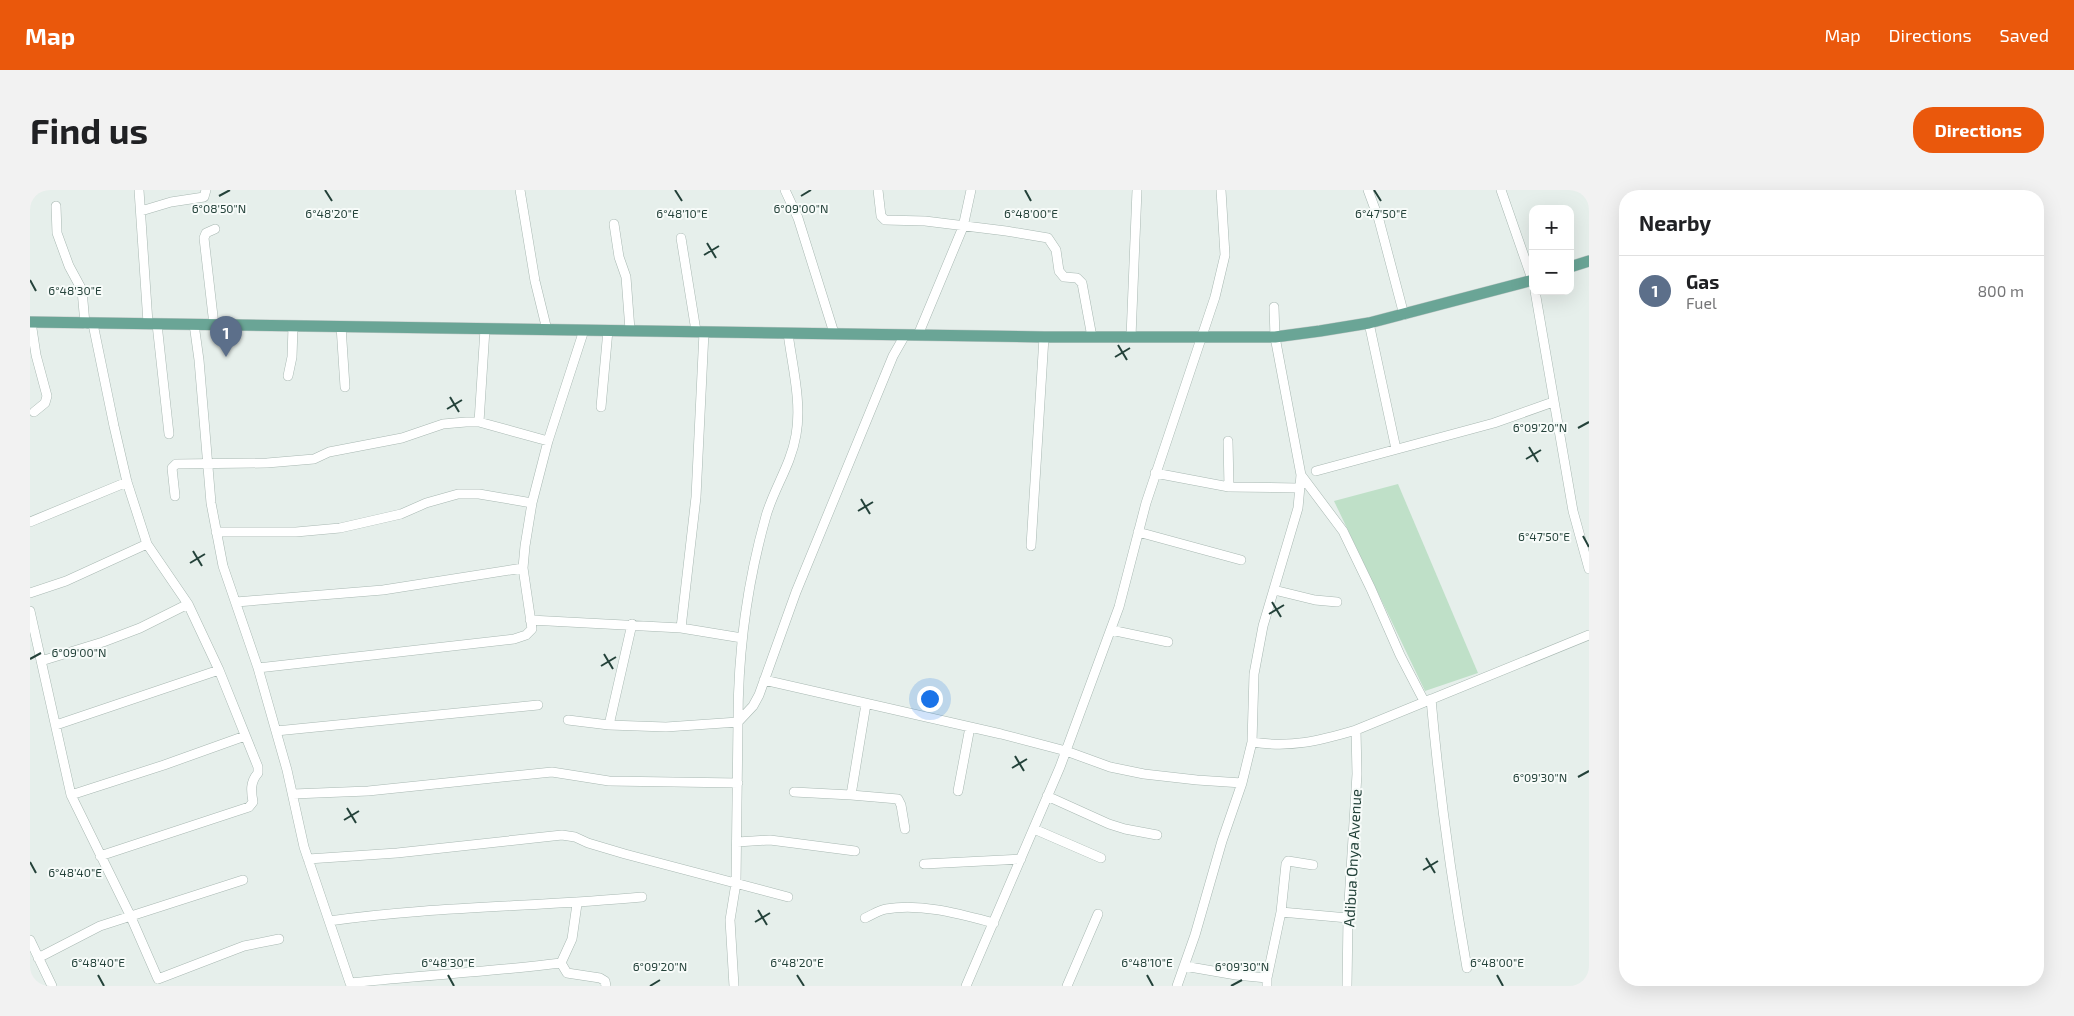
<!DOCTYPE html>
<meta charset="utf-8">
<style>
body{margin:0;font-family:"Exo 2",sans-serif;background:#f2f2f2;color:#202124}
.controls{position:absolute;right:15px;top:15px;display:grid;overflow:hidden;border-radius:10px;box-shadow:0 5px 20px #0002}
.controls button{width:45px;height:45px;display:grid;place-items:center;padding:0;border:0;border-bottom:1px solid #e0e0e0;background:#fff;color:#202124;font:25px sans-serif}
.you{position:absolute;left:899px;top:508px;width:18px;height:18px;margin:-12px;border:4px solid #fff;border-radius:50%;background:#1a73e8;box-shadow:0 0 0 8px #1a73e833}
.badge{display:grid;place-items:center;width:32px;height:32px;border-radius:50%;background:#ea580c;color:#fff;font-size:16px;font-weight:700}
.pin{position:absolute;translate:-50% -41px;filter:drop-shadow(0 1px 2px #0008)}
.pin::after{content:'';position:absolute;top:26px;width:18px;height:15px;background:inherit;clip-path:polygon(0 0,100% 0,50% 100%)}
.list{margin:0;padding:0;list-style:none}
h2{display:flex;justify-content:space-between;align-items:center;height:65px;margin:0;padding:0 20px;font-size:21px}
h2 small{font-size:16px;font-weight:400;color:#757577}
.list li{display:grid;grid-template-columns:32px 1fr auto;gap:15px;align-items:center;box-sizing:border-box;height:70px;padding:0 20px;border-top:1px solid #e0e0e0}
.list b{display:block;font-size:19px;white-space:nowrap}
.list p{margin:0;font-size:16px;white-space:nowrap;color:#757577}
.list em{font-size:16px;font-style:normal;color:#757577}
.map{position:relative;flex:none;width:1559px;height:796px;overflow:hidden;border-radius:20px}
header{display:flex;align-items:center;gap:30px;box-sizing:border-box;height:70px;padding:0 25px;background:#ea580c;color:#fff}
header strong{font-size:24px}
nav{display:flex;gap:28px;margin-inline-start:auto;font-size:18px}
.intro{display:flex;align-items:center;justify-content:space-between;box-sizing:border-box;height:120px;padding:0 30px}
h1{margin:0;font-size:35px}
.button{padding:12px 22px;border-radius:20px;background:#ea580c;color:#fff;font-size:18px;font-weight:700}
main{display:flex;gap:30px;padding:0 30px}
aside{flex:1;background:#fff;border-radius:20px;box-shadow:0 5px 20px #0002}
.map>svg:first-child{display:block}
.green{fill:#bfe0c8}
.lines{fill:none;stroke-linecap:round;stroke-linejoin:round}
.minor-casing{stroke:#a8b8b2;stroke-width:10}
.major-casing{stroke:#c2cac8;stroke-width:12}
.minor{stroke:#fff;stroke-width:9}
.major{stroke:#6aa596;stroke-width:11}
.ticks{fill:none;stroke:#24423a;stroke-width:2}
.labels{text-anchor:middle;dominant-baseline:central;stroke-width:4;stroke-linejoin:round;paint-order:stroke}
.street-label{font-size:15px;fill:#24423a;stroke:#f7fbf9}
.ticks-label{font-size:12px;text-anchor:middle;fill:#24423a;stroke:#f7fbf9;stroke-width:4;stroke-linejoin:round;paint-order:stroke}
</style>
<header>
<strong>Map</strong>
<nav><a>Map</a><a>Directions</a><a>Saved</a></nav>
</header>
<div class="intro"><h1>Find us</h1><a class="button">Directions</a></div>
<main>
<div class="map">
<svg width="1559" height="796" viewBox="0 0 1559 796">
<rect width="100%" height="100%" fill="#e6efeb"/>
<!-- green -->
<path class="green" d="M1368,294L1448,483L1395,501L1304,311Z"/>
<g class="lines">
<!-- minor casing -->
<g class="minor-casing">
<path id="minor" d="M109,0L118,133
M490,0L505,91L517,140
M755,0L768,28L804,143
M848,0L851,26L855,30L895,31L976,41L1018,48L1026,60L1029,81L1034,87L1047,88L1052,93L1062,147
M1338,0L1349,30L1374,125
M1471,0L1503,92
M26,16L27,43L39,76L52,100L55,134
M111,21L141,12L174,7L176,0
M584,34L589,67L596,87L600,140
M651,48L666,141
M1505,101L1543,321L1559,379
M1,132L6,165L17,206L15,213L4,222
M1339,133L1366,259
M63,134L84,236L97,292L117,354L158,414L189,480L228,577V583C220,592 221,601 223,612L219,617L70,666
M127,134L139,244
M164,134L169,170L181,313L193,376L228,478L257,580L274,657L320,793C390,785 461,782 531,773
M184,135L174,48L176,43L185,39
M311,136L315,197
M888,145L933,37L941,0
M1101,147L1107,0
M258,186L262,167L263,137
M571,217L578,140
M449,232L455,139
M1198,251L1199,297
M1286,281L1464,233L1523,212
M1125,283L1199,297L1268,298
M1271,285L1313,341L1341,399L1370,465L1394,511
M145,306L142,278L146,274L237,273L284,269L299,262L372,248L413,234L436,232H449L518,251
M0,332L97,292
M186,342H266L310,338L371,324L396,313L428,304H449L502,313
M1108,342L1211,370
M1001,356L1014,147
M1244,400L1285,410L1307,412
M0,403L36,391L117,354
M206,412L353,400L493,378
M0,421L41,605L100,725L128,789L214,756L249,749
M500,430L651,438L712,448
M651,438L666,307L674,142
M1081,440L1138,452
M11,471L73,452L110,438L158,414
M228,478L484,449L496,445L502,439L493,378L495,356L502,313L518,251L554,140
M734,490L971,544L1036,561L1080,577L1114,584L1167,590L1212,593
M1401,509C1409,599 1421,688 1437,778
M836,514L821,605L868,609L871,615L875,639
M538,530L579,535L636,537L708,532C708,462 717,393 736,326C744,298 761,275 766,245C772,212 762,175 758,143
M26,535L189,480
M579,535L602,434
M246,541L508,515
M1222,552C1261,558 1289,551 1326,540L1559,445
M928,601L940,537
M764,602L821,605
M263,604L338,601L522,582L579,591L708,593
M41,605L134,575L215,546
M1017,606L1079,634L1095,639L1127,645
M1004,639L1071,668
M707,652L740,650L825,661
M278,669L367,663L532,645L545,647L558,653L595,664L758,707
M894,674L991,669
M547,714L542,749L531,773L537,783L570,788L575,791L576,796
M1251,722L1318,728
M835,728C842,725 849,720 856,719C892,713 930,724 964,733
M299,731C403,716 508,717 612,707
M0,750L22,796
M8,768L70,736L213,690
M1154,776L1206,785L1237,788V796
M1237,788L1251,722L1256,674L1258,671L1283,675
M704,796L700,730L706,693L708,532L723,516L729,505L766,402L863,166L875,145
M936,796L1030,577L1089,417L1116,313L1185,107L1195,65L1191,0
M1037,796L1068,724
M1147,796L1165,745L1192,651L1212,593L1222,552L1224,484L1233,436L1268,318L1271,285L1245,147L1244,117
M1317,796L1318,728L1327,584L1326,540"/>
</g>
<!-- major casing -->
<g class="major-casing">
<path id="major" d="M1540,77L1559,71
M0,132L1014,147H1245L1290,141L1339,133L1503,90"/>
</g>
<!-- minor -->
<use href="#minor" class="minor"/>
<!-- major -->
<use href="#major" class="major"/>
</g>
<!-- ticks -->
<path class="ticks" d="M295,0L302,11M645,0L652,11M995,0L1001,11M1344,0L1351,11M189,6L200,0M771,6L781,0M677,53L686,68M674,65L689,56M0,90L6,101M1088,155L1097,170M1085,167L1100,158M420,207L429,222M417,219L432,210M1548,238L1559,232M1499,257L1508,272M1496,269L1511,260M831,309L840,324M828,321L843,312M1553,346L1559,357M163,361L172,376M160,373L175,364M1242,412L1251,427M1239,424L1254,415M574,464L583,479M0,469L11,463M571,476L586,467M985,566L994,581M982,578L997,569M1548,587L1559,581M317,618L326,633M314,630L329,621M1396,668L1405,683M0,672L6,683M1393,680L1408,671M728,720L737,735M725,732L740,723M68,785L74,796M418,785L424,796M767,785L774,796M1117,785L1123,796M1467,785L1473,796M620,796L630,790M1201,796L1212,790"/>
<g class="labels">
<!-- street labels -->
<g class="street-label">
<text transform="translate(1322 668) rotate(-87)">Adibua Onya Avenue</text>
</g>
</g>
<g class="ticks-label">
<text x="771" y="23">6°09'00"N</text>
<text x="189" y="23">6°08'50"N</text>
<text x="302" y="28">6°48'20"E</text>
<text x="652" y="28">6°48'10"E</text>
<text x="1001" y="28">6°48'00"E</text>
<text x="1351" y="28">6°47'50"E</text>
<text x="45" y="105">6°48'30"E</text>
<text x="1510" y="242">6°09'20"N</text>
<text x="1514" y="351">6°47'50"E</text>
<text x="49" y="467">6°09'00"N</text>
<text x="1510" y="592">6°09'30"N</text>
<text x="45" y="687">6°48'40"E</text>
<text x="68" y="777">6°48'40"E</text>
<text x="418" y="777">6°48'30"E</text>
<text x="767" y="777">6°48'20"E</text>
<text x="1117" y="777">6°48'10"E</text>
<text x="1467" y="777">6°48'00"E</text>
<text x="630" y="781">6°09'20"N</text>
<text x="1212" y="781">6°09'30"N</text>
</g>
</svg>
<div class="controls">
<button>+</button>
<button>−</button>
</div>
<div class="you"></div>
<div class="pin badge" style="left:196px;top:167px;background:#5c6f8a">1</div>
</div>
<aside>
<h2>Nearby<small></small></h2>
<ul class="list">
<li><span class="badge" style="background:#5c6f8a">1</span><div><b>Gas</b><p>Fuel</p></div><em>800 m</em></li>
</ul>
</aside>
</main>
